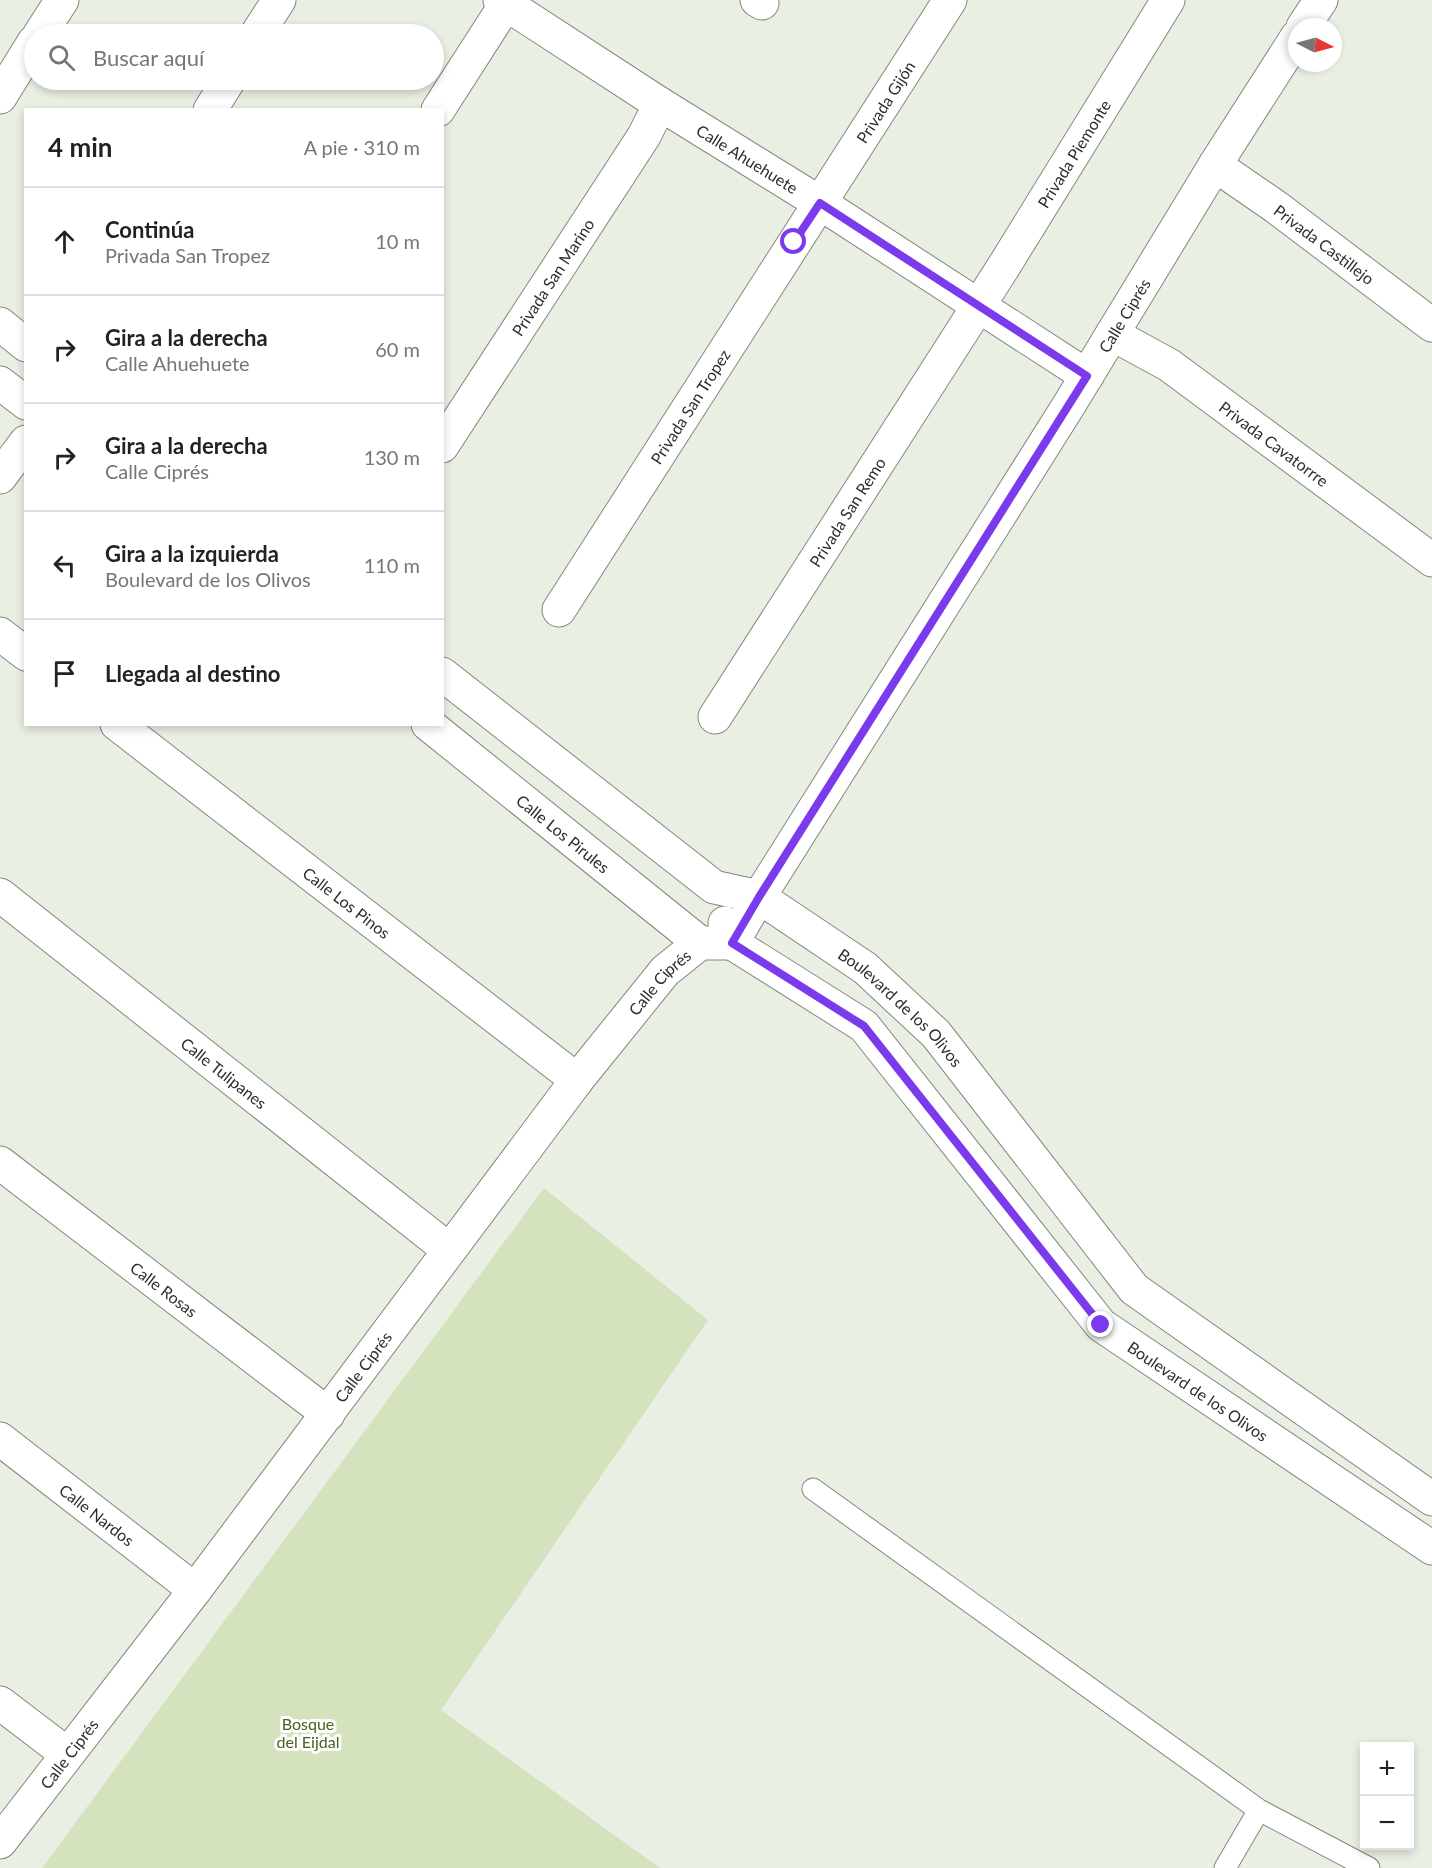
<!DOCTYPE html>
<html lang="es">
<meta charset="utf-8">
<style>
body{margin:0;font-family:Lato,sans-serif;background:#f2f2f2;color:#222}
.controls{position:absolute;right:18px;bottom:18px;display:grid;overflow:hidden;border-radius:0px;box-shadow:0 3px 9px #0003}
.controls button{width:54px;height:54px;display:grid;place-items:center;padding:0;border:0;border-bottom:2px solid #e0e0e0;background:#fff;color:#222;font:30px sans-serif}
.compass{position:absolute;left:1288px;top:18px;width:54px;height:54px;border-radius:50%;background:#fff;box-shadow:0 3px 9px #0003;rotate:96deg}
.stop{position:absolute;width:18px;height:18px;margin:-14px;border:4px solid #7c3aed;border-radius:50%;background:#fff}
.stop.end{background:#7c3aed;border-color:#fff;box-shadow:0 2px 6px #0008}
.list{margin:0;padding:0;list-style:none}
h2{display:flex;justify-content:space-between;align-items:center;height:78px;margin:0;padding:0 24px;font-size:26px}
h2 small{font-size:20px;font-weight:400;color:#767676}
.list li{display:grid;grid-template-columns:39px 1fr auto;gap:18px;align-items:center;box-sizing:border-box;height:108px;padding:0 24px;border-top:2px solid #e0e0e0}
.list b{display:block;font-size:22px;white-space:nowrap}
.list p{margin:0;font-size:20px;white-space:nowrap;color:#767676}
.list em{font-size:20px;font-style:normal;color:#767676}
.icon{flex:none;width:33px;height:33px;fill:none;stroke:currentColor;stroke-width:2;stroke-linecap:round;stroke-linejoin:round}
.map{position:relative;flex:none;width:1432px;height:1868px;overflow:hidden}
.search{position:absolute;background:#fff;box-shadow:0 3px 9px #0003;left:24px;top:24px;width:420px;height:66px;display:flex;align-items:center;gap:15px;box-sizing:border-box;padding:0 21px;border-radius:33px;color:#767676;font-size:22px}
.panel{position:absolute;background:#fff;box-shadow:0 3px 9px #0003;left:24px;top:108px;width:420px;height:618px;border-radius:0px}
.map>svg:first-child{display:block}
.green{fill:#d4e2bd}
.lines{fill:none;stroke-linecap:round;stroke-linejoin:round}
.lane-casing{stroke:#84877e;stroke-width:23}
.street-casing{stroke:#84877e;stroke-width:35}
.secondary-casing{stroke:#84877e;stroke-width:35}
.lane{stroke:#fff;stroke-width:21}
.street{stroke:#fff;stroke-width:33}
.secondary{stroke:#fff;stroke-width:33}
.route{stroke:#7c3aed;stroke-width:8}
.labels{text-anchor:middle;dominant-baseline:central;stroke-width:6;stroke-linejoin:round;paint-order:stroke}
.street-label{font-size:16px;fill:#2c2e2a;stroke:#fff}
.park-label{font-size:16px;fill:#4b5f20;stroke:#fff}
</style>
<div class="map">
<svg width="1432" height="1868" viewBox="0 0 1432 1868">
<rect width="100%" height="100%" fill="#eaefe4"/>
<!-- green -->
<path class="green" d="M544,1188L708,1320L441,1710L660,1868H42Z"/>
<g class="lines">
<!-- lane casing -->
<g class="lane-casing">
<path id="lane" d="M813,1489L1259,1810L1225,1868
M1259,1810L1369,1868"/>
</g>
<!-- street casing -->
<g class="street-casing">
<g id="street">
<path id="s1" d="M500,0L660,104L820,203L1087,376"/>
<path d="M757,0L762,3"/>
<path d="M40,34L62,0"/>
<path d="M257,34L279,0"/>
<path d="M0,97L34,42"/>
<path d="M210,110L229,80"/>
<path d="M438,110L506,4"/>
<path id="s2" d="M1215,165L1276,207L1432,325"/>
<path id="s3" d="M1112,334L1169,365L1432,560"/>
<path d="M0,383L26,403"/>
<path id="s4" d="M442,446L644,136L660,104"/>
<path d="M0,477L26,442"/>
<path id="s5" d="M559,610L950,0"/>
<path d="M0,634L26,654"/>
<path id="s6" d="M715,717L1004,266L1168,0"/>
<path id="s7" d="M117,724L577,1080"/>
<path id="s8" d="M428,724L700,943"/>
<path id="s9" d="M0,895L449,1250"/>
<path id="s10" d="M0,1163L328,1414"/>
<path id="s11" d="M0,1439L195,1590"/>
<path d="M0,1703L67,1754"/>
<path id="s12" d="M0,1842L195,1590L577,1080L665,971L700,943H732"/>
</g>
</g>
<!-- secondary casing -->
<g class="secondary-casing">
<g id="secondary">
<path d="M1303,27L1321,0"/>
<path d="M0,324L26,345"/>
<path id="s13" d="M442,674L714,887L759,897L865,968L936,1034L1134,1289L1432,1499"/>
<path id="s14" d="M725,923L732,943L864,1026L1101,1325L1432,1548"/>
<path id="s15" d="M732,943L759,897L1069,405L1215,165L1297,37"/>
</g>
</g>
<!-- lane -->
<use href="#lane" class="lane"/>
<!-- street -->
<use href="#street" class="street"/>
<!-- secondary -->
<use href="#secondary" class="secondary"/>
</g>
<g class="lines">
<!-- route -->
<path class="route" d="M794,242L820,203L1087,376L759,897L732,943L864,1026L1101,1325"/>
</g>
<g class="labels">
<!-- street labels -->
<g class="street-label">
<text stroke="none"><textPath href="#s5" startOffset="604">Privada Gijón</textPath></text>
<text stroke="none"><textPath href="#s6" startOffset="668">Privada Piemonte</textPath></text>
<text stroke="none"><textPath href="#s1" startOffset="294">Calle Ahuehuete</textPath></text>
<text stroke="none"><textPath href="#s2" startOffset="135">Privada Castillejo</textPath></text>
<text stroke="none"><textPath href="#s4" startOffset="202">Privada San Marino</textPath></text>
<text stroke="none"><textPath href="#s15" startOffset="740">Calle Ciprés</textPath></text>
<text stroke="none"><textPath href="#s5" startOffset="242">Privada San Tropez</textPath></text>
<text stroke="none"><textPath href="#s3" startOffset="196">Privada Cavatorrre</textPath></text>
<text stroke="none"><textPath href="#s6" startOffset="244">Privada San Remo</textPath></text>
<text stroke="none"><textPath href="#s8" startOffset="174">Calle Los Pirules</textPath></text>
<text stroke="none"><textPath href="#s7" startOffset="291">Calle Los Pinos</textPath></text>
<text stroke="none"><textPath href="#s12" startOffset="1084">Calle Ciprés</textPath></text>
<text stroke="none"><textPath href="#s13" startOffset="572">Boulevard de los Olivos</textPath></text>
<text stroke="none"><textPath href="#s9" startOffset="286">Calle Tulipanes</textPath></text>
<text stroke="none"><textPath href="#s10" startOffset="207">Calle Rosas</textPath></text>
<text stroke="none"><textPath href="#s12" startOffset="598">Calle Ciprés</textPath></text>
<text stroke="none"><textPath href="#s14" startOffset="676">Boulevard de los Olivos</textPath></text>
<text stroke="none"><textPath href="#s11" startOffset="123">Calle Nardos</textPath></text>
<text stroke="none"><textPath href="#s12" startOffset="112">Calle Ciprés</textPath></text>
</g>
<!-- park labels -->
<g class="park-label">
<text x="308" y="1723">Bosque<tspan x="308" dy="18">del Eijdal</tspan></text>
</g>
</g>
</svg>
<div class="controls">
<button>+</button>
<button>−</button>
</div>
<svg class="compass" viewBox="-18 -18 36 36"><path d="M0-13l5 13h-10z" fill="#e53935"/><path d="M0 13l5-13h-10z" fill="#767676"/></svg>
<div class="stop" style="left:794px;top:242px"></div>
<div class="stop end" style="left:1101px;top:1325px"></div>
<div class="search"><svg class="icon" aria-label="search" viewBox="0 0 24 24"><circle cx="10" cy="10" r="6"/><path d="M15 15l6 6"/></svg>Buscar aquí</div>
<section class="panel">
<h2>4 min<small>A pie · 310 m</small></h2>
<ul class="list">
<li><svg class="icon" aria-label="ahead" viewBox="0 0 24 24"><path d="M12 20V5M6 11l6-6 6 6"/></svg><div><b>Continúa</b><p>Privada San Tropez</p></div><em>10 m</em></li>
<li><svg class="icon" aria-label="right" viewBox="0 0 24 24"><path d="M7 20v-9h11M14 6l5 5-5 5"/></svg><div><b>Gira a la derecha</b><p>Calle Ahuehuete</p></div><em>60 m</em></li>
<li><svg class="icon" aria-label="right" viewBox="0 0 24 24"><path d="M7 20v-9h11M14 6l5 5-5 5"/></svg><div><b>Gira a la derecha</b><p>Calle Ciprés</p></div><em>130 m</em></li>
<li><svg class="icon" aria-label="left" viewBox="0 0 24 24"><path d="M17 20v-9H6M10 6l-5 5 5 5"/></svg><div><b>Gira a la izquierda</b><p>Boulevard de los Olivos</p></div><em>110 m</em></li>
<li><svg class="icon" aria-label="arrive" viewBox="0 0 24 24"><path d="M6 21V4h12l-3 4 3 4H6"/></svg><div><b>Llegada al destino</b></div></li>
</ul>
</section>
</div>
